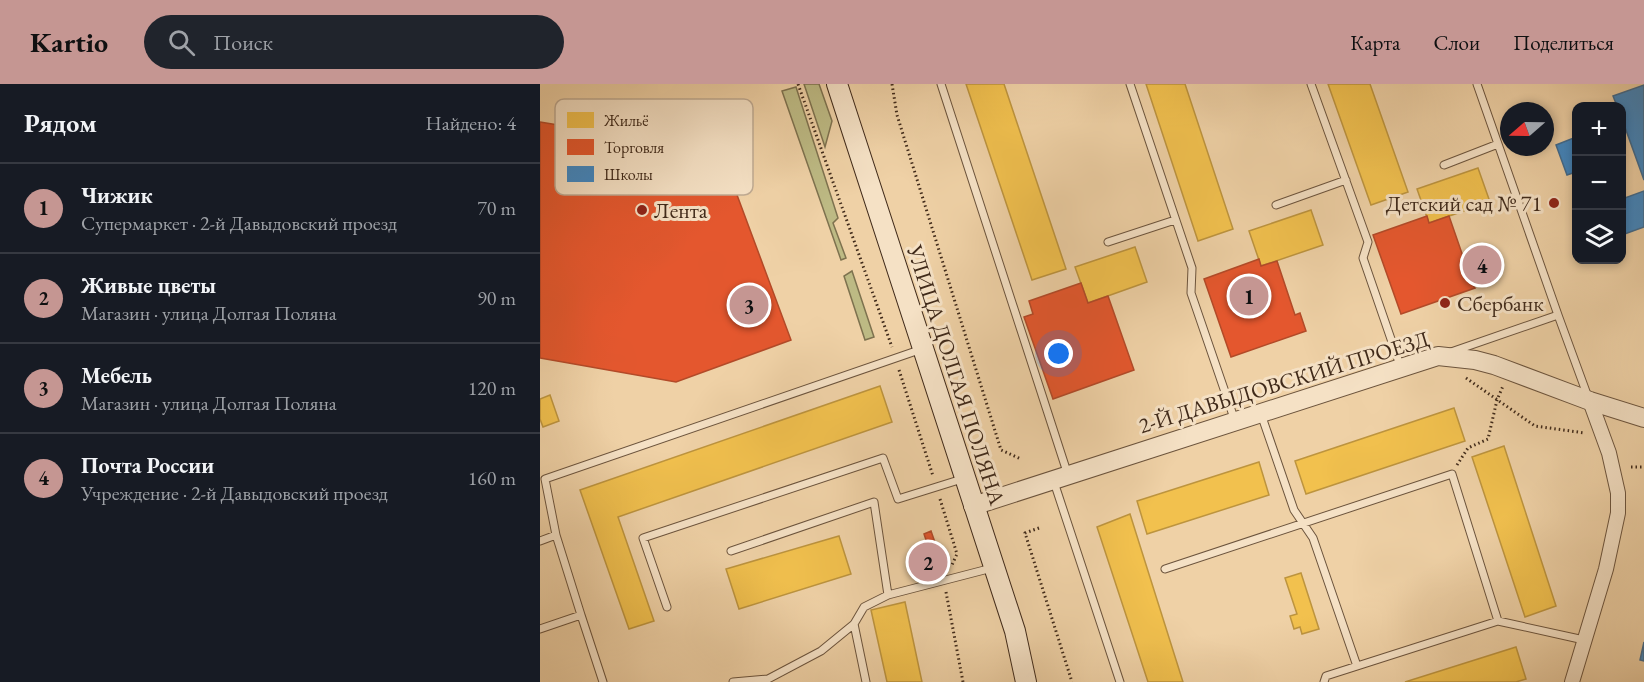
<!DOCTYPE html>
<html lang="ru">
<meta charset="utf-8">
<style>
body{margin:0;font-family:"EB Garamond",serif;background:#20242c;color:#f1f3f6}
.controls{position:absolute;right:18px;top:18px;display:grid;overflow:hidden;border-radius:12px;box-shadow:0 3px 9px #0003}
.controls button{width:54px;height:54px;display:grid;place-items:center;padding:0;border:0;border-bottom:2px solid #363941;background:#171b24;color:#f1f3f6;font:30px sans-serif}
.compass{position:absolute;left:960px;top:18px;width:54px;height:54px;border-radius:50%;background:#171b24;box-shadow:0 3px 9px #0003;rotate:250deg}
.you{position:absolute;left:519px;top:270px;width:21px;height:21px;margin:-15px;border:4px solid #fff;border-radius:50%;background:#1a73e8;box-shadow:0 0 0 9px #1a73e833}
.badge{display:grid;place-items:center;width:39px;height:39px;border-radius:50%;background:#c59692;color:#111;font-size:20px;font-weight:700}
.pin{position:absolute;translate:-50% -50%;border:3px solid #fff;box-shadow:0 2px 6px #0006}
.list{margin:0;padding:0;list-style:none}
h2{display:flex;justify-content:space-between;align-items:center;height:78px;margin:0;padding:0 24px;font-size:26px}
h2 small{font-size:20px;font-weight:400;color:#9ea1a6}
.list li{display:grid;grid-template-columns:39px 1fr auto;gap:18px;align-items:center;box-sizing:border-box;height:90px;padding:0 24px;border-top:2px solid #363941}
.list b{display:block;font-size:22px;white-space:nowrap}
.list p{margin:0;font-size:20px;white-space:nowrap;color:#9ea1a6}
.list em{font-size:20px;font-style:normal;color:#9ea1a6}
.icon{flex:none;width:33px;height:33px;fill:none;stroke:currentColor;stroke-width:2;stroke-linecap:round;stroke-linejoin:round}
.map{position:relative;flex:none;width:1104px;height:598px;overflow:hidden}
header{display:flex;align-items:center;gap:36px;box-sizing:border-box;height:84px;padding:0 30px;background:#c59692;color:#111}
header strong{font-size:28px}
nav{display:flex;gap:33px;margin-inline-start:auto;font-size:21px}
.search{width:420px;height:54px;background:#20242c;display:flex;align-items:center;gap:15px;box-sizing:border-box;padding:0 21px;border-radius:33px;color:#9ea1a6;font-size:22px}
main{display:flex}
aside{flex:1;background:#171b24}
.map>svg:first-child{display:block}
.green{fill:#bdba84;stroke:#7e724f;stroke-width:1.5}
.homes{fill:#f2c14e;stroke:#bd943e;stroke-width:1.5}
.shops{fill:#e4572e;stroke:#b34a28;stroke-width:1.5}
.schools{fill:#3f88c5;stroke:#3f6c92;stroke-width:1.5}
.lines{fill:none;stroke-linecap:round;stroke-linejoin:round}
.service-casing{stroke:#6c543d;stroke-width:9}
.minor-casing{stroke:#6c543d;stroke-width:16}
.tertiary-casing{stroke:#6c543d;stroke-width:20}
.secondary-casing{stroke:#402a1a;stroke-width:22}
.path{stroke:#402a1a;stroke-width:3;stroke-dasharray:1.5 3;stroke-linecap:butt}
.service{stroke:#f5e1c5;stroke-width:7}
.minor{stroke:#f5e1c5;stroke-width:14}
.tertiary{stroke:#f5e1c5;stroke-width:18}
.secondary{stroke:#f5e1c5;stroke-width:20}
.poi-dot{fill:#8f2418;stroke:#f5e1c5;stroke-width:2}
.labels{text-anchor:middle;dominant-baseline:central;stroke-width:6;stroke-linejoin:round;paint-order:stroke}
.poi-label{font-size:22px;fill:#402a1a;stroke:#f5e1c5;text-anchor:start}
.street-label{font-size:22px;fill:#402a1a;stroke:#f5e1c5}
.key{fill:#f5e1c5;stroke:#bfaa92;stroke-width:1.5}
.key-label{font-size:16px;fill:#402a1a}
</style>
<header>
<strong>Kartio</strong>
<div class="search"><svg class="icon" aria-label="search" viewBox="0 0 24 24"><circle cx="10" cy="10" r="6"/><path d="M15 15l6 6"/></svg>Поиск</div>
<nav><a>Карта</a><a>Слои</a><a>Поделиться</a></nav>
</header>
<main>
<aside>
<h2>Рядом<small>Найдено: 4</small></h2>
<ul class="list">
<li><span class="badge">1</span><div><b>Чижик</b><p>Супермаркет · 2-й Давыдовский проезд</p></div><em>70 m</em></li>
<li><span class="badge">2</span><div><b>Живые цветы</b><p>Магазин · улица Долгая Поляна</p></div><em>90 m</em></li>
<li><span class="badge">3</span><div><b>Мебель</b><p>Магазин · улица Долгая Поляна</p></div><em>120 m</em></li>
<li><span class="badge">4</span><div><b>Почта России</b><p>Учреждение · 2-й Давыдовский проезд</p></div><em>160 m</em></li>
</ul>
</aside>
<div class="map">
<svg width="1104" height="598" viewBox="0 0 1104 598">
<rect width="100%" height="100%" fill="#efd1a6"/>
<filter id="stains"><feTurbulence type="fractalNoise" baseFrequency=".00333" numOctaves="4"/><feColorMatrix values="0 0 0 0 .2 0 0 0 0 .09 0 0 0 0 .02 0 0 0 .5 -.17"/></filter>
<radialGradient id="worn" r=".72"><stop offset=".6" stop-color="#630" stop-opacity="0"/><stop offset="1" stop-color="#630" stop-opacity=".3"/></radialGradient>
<!-- green -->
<path class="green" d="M264,0H279L292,37L285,63Z
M256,3L298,134L293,139L306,174L301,176L242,7Z
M312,187L334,253L325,256L304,192Z"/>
<!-- homes -->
<path class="homes" d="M426,0H464L526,185L492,196Z
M606,0H645L693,145L658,157Z
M788,0H830L868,108L831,121Z
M938,84L950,118L889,139L877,105Z
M771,126L783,161L721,182L709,147Z
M595,163L607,198L548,219L535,183Z
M340,302L352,338L78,433L114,537L89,545L40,406Z
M10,311L19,337L3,343L0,335V315Z
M914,324L925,357L766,410L755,377Z
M964,362L1016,522L985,533L932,373Z
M719,378L729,411L607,450L597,417Z
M590,430L643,598H608L557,443Z
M299,452L311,490L199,525L186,485Z
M761,489L779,545L762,550L760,543L754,545L750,532L757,530L745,494Z
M365,518L382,598H347L331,526Z
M976,563L986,595L976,598H865Z"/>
<!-- shops -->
<path class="shops" d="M0,38L181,68L251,256L136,298L0,274Z
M887,132L889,139L909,132L927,184L931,183L937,200L933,201L935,204L861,230L833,151Z
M719,175L721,182L737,177L755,231L760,229L766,247L691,273L664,195Z
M541,199L548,219L568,212L594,286L513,315L484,233L493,230L489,217Z
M391,447L405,487L381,496L370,468L388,462L384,450Z"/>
<!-- schools -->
<path class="schools" d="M1104,1V96L1082,35V22H1077L1073,12Z
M1036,53V88L1027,91L1016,61Z
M1104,107V143L1082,151V115Z
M1104,558V577L1100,576Z"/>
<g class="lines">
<!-- service casing -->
<g class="service-casing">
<path id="service" d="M401,0L528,391
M590,0L652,184L651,209L695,337
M771,0L828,158L823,174L861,284
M904,81L958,60
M736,121L806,96
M568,158L635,136
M1018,231L1048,313
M911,268L1018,231L937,0
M721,330L754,426L773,454L817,582
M514,398L580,598
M0,457L16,451
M191,467L334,418L348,511
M625,485L912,390L958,537L1044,556
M127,523L103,454L343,374L358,415L422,395
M41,531L63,598
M314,540L326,598
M0,545L41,531L16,451L5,395L382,265
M193,598L228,595L281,567L314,540L324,523L348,511L452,484
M784,598L786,592L958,537"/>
</g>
<!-- minor casing -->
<g class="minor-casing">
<path id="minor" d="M1032,598L1066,485L1078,429V409L1069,369L1050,317"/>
</g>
<!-- tertiary casing -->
<g class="tertiary-casing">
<path id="tertiary" d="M433,422L898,272L935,276L954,281L1050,317L1104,334"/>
</g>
<!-- secondary casing -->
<g class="secondary-casing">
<path id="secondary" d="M297,0L475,547L486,598"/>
</g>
<!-- path -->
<path class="path" d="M258,0L352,263
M352,0L357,31L461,366L481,375
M359,286L393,392
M926,294L995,342L1045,349
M917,381L928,364L948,355L957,316L963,302
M1091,383H1104
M400,415L417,470L411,483
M499,444L485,449L532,598
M406,508L423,598"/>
<!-- service -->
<use href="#service" class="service"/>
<!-- minor -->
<use href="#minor" class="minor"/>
<!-- tertiary -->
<use href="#tertiary" class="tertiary"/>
<!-- secondary -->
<use href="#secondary" class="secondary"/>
</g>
<!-- markers -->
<g class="poi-dot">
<circle cx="1014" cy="119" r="6"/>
<circle cx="102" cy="126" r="6"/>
<circle cx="905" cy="219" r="6"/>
</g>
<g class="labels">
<!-- poi labels -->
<g class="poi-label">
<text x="1002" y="119" text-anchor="end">Детский сад № 71</text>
<text x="114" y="126">Лента</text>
<text x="917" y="219">Сбербанк</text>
</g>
<!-- street labels -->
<g class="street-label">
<text transform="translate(416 291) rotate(72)">УЛИЦА ДОЛГАЯ ПОЛЯНА</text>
<text transform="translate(744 298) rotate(-17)">2-Й ДАВЫДОВСКИЙ ПРОЕЗД</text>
</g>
</g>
<!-- legend -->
<rect x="15" y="15" width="198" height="96" rx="9" class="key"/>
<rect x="27" y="28" width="27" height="16" fill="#f2c14e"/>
<rect x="27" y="55" width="27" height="16" fill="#e4572e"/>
<rect x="27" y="82" width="27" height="16" fill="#3f88c5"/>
<g class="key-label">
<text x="64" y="42">Жильё</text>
<text x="64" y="69">Торговля</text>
<text x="64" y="96">Школы</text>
</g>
<rect width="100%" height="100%" filter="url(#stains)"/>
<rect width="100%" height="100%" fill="url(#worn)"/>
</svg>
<div class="controls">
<button>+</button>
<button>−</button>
<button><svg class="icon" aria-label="layers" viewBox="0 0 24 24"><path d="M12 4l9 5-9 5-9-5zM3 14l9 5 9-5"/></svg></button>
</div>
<svg class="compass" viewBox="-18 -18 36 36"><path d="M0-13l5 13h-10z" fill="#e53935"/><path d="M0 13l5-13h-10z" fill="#9ea1a6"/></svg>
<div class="you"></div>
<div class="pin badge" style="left:709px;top:212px">1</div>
<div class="pin badge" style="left:388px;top:478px">2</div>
<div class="pin badge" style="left:209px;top:221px">3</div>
<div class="pin badge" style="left:942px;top:181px">4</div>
</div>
</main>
